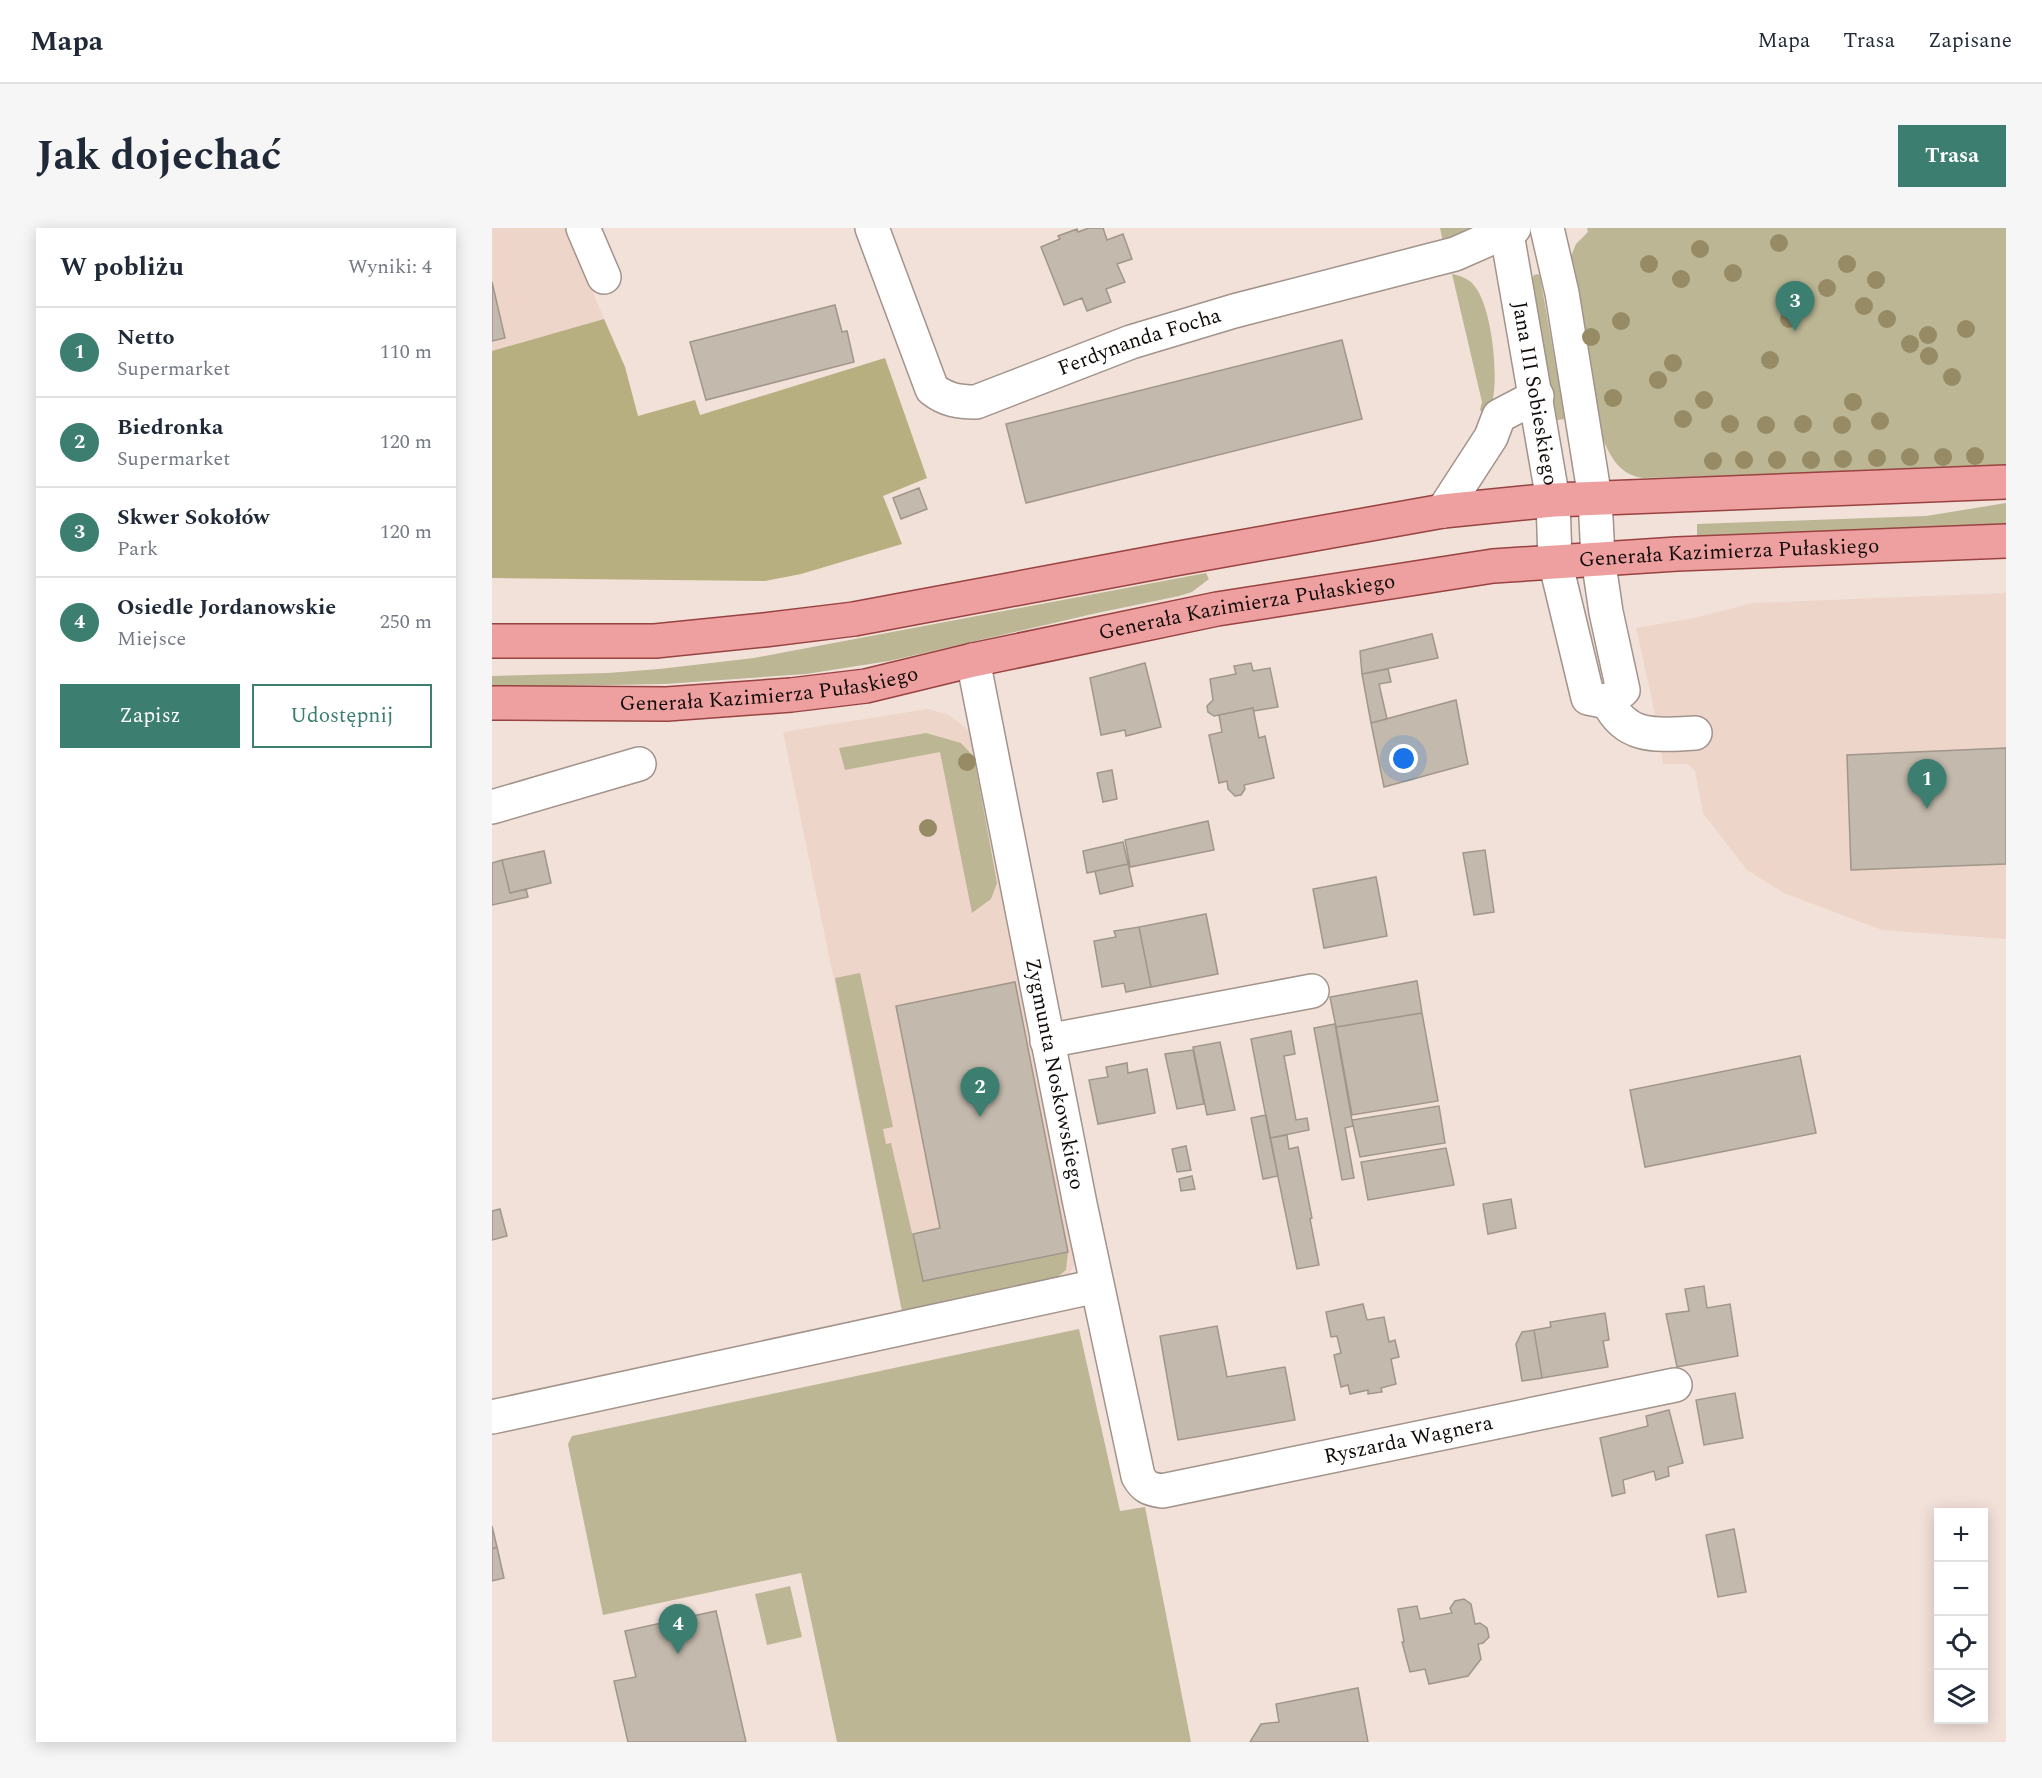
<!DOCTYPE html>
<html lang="pl">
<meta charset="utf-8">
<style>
body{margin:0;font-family:Spectral,serif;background:#f6f6f7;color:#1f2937}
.controls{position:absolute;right:18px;bottom:18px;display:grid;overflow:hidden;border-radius:0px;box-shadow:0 3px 15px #0003}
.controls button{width:54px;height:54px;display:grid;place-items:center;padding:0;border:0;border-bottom:2px solid #e0e1e3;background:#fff;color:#1f2937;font:30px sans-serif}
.you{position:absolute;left:912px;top:531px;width:21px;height:21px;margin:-15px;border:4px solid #fff;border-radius:50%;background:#1a73e8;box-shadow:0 0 0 9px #1a73e833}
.badge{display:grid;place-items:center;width:39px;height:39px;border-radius:50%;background:#3c7e70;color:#fff;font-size:20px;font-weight:700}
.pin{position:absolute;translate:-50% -50px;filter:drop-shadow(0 2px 3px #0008)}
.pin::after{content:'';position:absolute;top:32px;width:21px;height:18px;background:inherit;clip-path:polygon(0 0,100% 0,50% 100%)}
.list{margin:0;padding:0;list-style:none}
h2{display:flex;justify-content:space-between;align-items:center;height:78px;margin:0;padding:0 24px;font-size:26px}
h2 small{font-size:20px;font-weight:400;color:#747a83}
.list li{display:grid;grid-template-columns:39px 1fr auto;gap:18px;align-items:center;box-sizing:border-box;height:90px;padding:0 24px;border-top:2px solid #e0e1e3}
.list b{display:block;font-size:22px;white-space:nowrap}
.list p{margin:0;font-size:20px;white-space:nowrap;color:#747a83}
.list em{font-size:20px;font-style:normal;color:#747a83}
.actions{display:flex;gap:12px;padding:18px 24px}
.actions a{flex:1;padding:14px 0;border:2px solid #3c7e70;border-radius:0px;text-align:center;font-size:21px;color:#3c7e70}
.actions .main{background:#3c7e70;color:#fff}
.icon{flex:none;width:33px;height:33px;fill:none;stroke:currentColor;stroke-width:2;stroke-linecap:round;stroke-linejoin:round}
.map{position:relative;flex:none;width:1514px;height:1514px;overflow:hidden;border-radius:0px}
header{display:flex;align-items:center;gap:36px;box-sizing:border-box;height:84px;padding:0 30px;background:#fff;border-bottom:2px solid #e0e1e3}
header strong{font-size:28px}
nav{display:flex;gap:33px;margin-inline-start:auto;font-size:21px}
.intro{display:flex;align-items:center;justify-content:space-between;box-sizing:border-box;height:144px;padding:0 36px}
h1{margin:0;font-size:42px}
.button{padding:15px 27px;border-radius:0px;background:#3c7e70;color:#fff;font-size:21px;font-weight:700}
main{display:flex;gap:36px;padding:0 36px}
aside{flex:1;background:#fff;border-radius:0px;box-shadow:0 3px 15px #0003}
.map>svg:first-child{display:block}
.built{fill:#edd5c9}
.green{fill:#bcb694}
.forest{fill:#b7af80}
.building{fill:#c3b9ac;stroke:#a09689;stroke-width:1.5}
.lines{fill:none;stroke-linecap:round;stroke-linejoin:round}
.minor-casing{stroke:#a2938b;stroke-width:36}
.major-casing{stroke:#984341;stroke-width:36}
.minor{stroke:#fff;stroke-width:33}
.major{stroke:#eda09f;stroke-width:33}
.tree{fill:#978b66}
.labels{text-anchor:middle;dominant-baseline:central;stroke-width:4.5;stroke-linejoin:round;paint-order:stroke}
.street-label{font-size:21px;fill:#110c09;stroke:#fdefe8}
</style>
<header>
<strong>Mapa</strong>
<nav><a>Mapa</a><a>Trasa</a><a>Zapisane</a></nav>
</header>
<div class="intro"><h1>Jak dojechać</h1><a class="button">Trasa</a></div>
<main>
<aside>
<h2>W pobliżu<small>Wyniki: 4</small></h2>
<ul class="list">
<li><span class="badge">1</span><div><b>Netto</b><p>Supermarket</p></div><em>110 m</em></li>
<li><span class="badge">2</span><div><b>Biedronka</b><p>Supermarket</p></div><em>120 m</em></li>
<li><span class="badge">3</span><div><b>Skwer Sokołów</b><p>Park</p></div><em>120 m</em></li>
<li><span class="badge">4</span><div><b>Osiedle Jordanowskie</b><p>Miejsce</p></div><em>250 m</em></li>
</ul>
<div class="actions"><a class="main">Zapisz</a><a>Udostępnij</a></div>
</aside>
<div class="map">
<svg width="1514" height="1514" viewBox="0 0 1514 1514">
<rect width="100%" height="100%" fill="#f2e1d9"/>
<!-- built -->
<path class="built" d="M0,0H73L133,139L0,185Z
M1514,365V711L1390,702L1292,665L1255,642L1211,585L1203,543L1196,536H1171L1161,476L1144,400L1202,390L1261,375Z
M436,481L457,487L479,504L585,1031L578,1045L569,1052L411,1088L291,504Z"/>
<!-- green -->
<path class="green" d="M948,0H983L951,14Z
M1095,0H1514V238L1404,243L1151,250C1129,247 1119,231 1111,211L1078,31L1084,16L1096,4Z
M960,46C970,48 978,51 984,60C1000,82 1007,149 1000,175C998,180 995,182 992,186L988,182L990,174Z
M1046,46L1048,48L1073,191L1065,192L1040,51L1042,47Z
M1514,275V296L1205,308V296L1434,288Z
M714,345L717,351L700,364L687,368L605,385L397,433L314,446L173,456L0,459V448L116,445L167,441L262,430Z
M434,505L469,515L482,529L505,655L499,671L480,685L448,524L353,542L347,520Z
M368,745L401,899L391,901L394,916L399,915L431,1052L576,1024L574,1042L559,1054L411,1088L343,750Z
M587,1101L628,1283L653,1279L699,1514H345L309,1345L111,1387L78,1226L76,1216L80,1208Z
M298,1358L310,1409L275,1417L263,1366Z"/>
<!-- forest -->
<path class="forest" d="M112,91L133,139L146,188L203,172L208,187L393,130L435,250L391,268L410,316L309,346L273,353L0,350V123Z"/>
<!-- building -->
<path class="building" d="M597,0H611L615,12L631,6L640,31L625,36L633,54L614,61L619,74L595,83L590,70L572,77L549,19L568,11L566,8L585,1L586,4Z
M0,54L13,110L0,113Z
M343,77L350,104L355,103L362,134L214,172L198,114Z
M850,112L870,191L534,275L514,196Z
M427,260L435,281L409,291L401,270Z
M940,406L946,430L870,446L868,423Z
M653,435L669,499L634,508L633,502L609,507L598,450Z
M759,435L761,443L778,440L786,479L762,483L761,480L722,488L716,484L715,478L721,472L718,451L744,446L742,438Z
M896,441L899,454L887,456L895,491L879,495L870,446Z
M964,472L976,536L892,559L879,495Z
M761,480L767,510L773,508L782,550L752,557L753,561L749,567L743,568L736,561L735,553L727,555L717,507L730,504L727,487Z
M1514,520V636L1359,642L1355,527Z
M620,542L625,571L611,574L605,545Z
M716,593L722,622L638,639L633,612Z
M631,614L636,636L595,645L591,623Z
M993,622L1002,684L982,687L971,625Z
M52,623L59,655L18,665L10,632Z
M10,632L18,665L34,661L36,669L0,677V635Z
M636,636L641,658L608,666L603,643Z
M884,649L895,708L832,720L821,661Z
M714,686L726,746L659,759L647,699Z
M647,699L659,759L634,764L632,755L610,759L602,713L624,709L622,703Z
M925,753L930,785L844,799L838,769Z
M523,754L576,1024L431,1053L421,1006L448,1000L404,778Z
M930,785L946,873L860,887L844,799Z
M843,796L861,898L853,900L862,950L850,952L822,800Z
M799,803L803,826L792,828L804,892L815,890L817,902L778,910L759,811Z
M728,814L743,882L715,887L701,819Z
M701,822L712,876L685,881L673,826Z
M1308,828L1324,905L1153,939L1138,862Z
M635,835L636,845L655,841L663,885L606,896L597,852L616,849L614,839Z
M947,878L953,915L868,929L860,892Z
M774,887L786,948L771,951L759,890Z
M795,907L797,921L806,919L820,990L818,991L827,1037L805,1041L778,910Z
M694,918L699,942L685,944L680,921Z
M954,920L962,957L876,972L869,934Z
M700,948L703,961L689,963L687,951Z
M1019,971L1024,1000L996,1006L991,976Z
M8,981L15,1008L0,1012V983Z
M1212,1058L1215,1080L1238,1076L1246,1128L1185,1139L1174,1086L1197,1083L1193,1061Z
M871,1076L875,1092L892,1089L897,1114L903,1112L907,1129L899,1131L904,1156L889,1160L890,1164L876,1166V1162L858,1166L856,1157L849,1159L842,1127L849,1125L845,1108L839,1109L834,1084Z
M1113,1085L1117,1112L1111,1113L1116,1139L1050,1150L1042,1102L1059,1099L1058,1094Z
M725,1098L735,1149L793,1139L803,1192L686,1212L668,1108Z
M1042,1102L1050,1150L1030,1153L1024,1116L1030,1104Z
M1243,1165L1251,1210L1212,1217L1204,1172Z
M1177,1182L1191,1235L1176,1239L1177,1248L1164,1252L1162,1243L1131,1252L1133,1265L1120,1268L1108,1210L1156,1198L1154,1188Z
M0,1298L5,1319L0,1321Z
M1242,1301L1254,1364L1226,1369L1214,1307Z
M5,1319L12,1350L0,1353V1321Z
M972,1371L979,1376L983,1396L988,1395L995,1400L997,1409L991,1415L986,1416L989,1431L976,1448L937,1456L933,1441L918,1444L910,1414H912L906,1381L925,1378L928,1391L960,1385L958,1380L963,1373Z
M224,1383L254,1514H136L122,1453L144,1449L133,1403Z
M866,1460L876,1514H758L769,1496L787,1494L784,1476Z"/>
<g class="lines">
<!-- minor casing -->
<g class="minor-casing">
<g id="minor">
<path d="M91,0L112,49"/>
<path id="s1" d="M380,0L440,161C454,172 466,174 484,174L639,114L742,83L963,26L1022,0"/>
<path id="s2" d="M1014,0L1061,272L1063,333L1096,470L1116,474"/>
<path d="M1055,0L1070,65L1103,270L1106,330L1114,384L1131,462L1116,474"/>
<path d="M951,283L999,209L1007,188L1045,168"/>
<path id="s3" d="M481,432L588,976L646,1248C652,1259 657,1261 670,1263L1183,1157"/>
<path d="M1116,474C1135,512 1166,507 1203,505"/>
<path d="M0,579L147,536"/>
<path d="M555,813L820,763"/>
<path d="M0,1189L605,1058"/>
</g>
</g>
<!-- major casing -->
<g class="major-casing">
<g id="major">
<path d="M0,413H163L272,402L362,391L682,331L951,283L1061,272L1514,254"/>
<path id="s4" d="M0,475L175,476L299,467L374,458L481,432L725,381L1001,338L1185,326L1514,313"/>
</g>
</g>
<!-- minor -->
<use href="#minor" class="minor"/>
<!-- major -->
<use href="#major" class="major"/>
</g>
<!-- trees -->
<g class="tree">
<circle cx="1287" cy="15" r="9"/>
<circle cx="1208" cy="21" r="9"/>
<circle cx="1157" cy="36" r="9"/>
<circle cx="1355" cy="36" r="9"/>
<circle cx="1241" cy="45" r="9"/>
<circle cx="1189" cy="51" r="9"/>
<circle cx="1384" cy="52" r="9"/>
<circle cx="1335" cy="60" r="9"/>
<circle cx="1372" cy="78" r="9"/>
<circle cx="1297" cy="91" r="9"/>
<circle cx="1395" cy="91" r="9"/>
<circle cx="1129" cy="93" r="9"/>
<circle cx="1474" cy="101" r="9"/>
<circle cx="1436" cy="107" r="9"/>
<circle cx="1099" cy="109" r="9"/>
<circle cx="1418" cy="116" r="9"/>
<circle cx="1437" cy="128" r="9"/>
<circle cx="1278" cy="132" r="9"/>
<circle cx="1181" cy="135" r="9"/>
<circle cx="1460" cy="149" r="9"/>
<circle cx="1166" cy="152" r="9"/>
<circle cx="1121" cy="170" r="9"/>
<circle cx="1212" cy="172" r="9"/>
<circle cx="1361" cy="174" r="9"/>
<circle cx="1191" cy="191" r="9"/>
<circle cx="1388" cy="193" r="9"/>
<circle cx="1238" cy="196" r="9"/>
<circle cx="1311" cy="196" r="9"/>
<circle cx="1274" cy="197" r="9"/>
<circle cx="1350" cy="197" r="9"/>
<circle cx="1483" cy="228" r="9"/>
<circle cx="1418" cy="229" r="9"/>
<circle cx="1451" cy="229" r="9"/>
<circle cx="1385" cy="230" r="9"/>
<circle cx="1351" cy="231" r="9"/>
<circle cx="1252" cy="232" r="9"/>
<circle cx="1285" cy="232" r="9"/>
<circle cx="1319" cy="232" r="9"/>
<circle cx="1221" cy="233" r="9"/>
<circle cx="475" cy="534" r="9"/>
<circle cx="436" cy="600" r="9"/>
</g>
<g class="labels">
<!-- street labels -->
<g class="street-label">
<text stroke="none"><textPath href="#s1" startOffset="393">Ferdynanda Focha</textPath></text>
<text stroke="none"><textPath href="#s2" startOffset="168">Jana III Sobieskiego</textPath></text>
<text stroke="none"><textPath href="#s4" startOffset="1250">Generała Kazimierza Pułaskiego</textPath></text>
<text stroke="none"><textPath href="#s4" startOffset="764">Generała Kazimierza Pułaskiego</textPath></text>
<text stroke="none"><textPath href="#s4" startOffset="278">Generała Kazimierza Pułaskiego</textPath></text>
<text stroke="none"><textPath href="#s3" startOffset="422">Zygmunta Noskowskiego</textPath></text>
<text stroke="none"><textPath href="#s3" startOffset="1114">Ryszarda Wagnera</textPath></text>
</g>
</g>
</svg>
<div class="controls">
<button>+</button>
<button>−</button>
<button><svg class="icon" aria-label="locate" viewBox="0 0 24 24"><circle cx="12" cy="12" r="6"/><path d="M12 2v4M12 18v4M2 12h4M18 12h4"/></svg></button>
<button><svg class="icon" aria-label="layers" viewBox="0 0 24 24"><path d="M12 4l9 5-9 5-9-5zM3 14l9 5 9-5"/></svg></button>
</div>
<div class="you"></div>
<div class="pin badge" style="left:1435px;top:581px">1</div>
<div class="pin badge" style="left:488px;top:889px">2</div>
<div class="pin badge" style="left:1303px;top:103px">3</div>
<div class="pin badge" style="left:186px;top:1426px">4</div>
</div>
</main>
